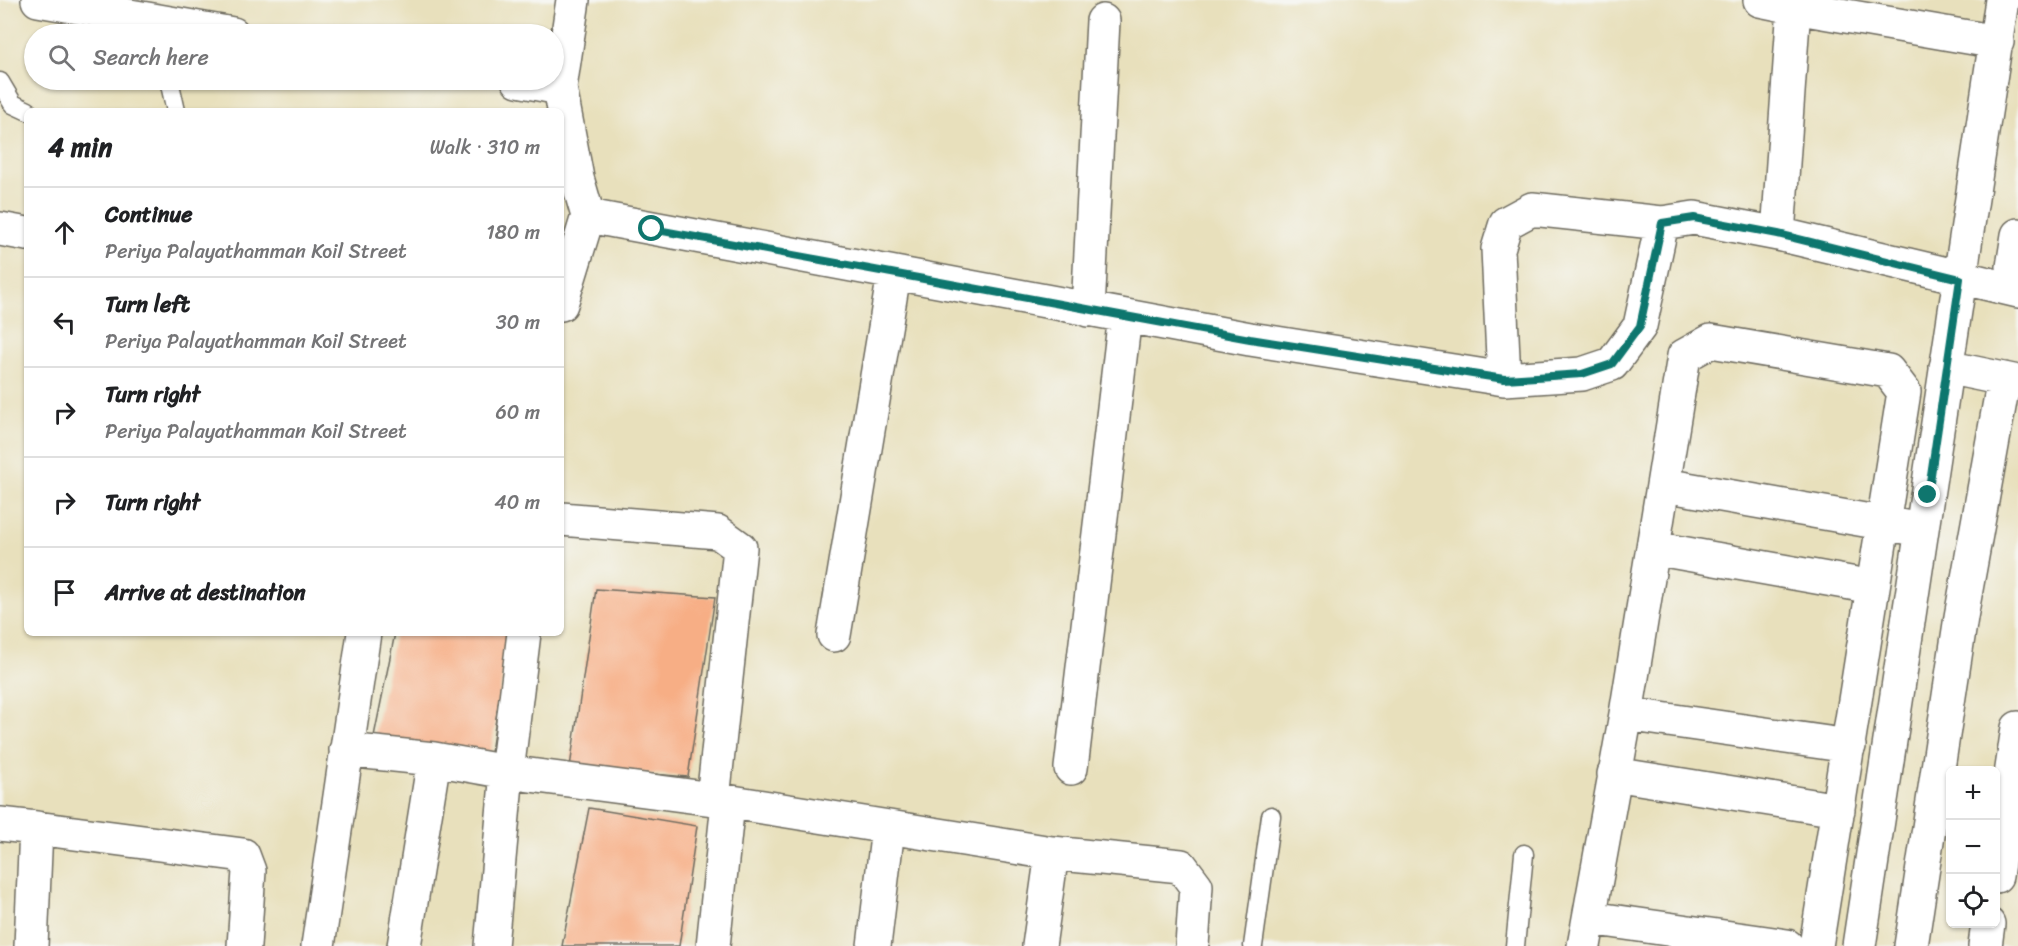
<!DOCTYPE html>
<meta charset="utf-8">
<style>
body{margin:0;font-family:Sriracha,sans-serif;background:#f2f2f2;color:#202124}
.controls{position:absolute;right:18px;bottom:18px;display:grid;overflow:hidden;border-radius:9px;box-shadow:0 2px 4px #0004}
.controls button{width:54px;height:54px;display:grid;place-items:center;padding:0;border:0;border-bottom:2px solid #e0e0e0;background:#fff;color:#202124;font:30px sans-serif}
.stop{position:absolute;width:18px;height:18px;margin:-14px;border:4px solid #0f766e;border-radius:50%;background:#fff}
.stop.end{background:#0f766e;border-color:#fff;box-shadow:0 2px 6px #0008}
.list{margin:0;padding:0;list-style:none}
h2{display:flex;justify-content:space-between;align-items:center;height:78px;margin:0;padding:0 24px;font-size:26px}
h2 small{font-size:20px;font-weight:400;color:#757577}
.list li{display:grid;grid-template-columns:39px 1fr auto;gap:18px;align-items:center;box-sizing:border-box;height:90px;padding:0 24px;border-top:2px solid #e0e0e0}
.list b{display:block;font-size:22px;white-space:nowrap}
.list p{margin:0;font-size:20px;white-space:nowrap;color:#757577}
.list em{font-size:20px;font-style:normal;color:#757577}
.icon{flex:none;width:33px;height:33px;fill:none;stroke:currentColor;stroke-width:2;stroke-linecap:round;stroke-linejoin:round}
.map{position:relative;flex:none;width:2018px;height:946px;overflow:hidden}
.search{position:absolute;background:#fff;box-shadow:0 2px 4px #0004;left:24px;top:24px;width:540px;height:66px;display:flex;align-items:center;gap:15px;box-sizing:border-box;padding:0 21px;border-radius:33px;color:#757577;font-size:22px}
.panel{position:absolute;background:#fff;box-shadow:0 2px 4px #0004;left:24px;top:108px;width:540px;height:528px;border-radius:9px}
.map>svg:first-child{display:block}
.building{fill:#f7ae85}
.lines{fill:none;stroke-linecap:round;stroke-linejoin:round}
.service-casing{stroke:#6d6a5e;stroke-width:21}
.minor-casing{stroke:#6d6a5e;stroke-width:36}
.service{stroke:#fff;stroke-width:18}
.minor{stroke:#fff;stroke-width:33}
.route{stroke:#0f766e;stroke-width:8}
</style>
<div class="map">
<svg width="2018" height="946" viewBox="0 0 2018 946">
<rect width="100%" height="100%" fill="#f6f6f2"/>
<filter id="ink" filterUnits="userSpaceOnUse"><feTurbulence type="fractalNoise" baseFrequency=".0167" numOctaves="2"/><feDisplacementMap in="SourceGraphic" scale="12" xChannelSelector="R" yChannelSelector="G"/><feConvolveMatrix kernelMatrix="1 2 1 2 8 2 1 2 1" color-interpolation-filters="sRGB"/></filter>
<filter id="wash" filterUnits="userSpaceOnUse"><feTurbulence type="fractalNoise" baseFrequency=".008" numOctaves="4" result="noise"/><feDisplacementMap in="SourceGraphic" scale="24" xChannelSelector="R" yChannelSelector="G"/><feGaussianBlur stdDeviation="1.35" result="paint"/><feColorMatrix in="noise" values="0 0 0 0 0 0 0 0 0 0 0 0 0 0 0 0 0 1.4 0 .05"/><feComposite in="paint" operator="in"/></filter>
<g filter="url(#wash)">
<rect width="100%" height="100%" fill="#e8e0bc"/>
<g id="blocks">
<!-- building -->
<path class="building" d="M596,589L715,597L688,777L570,767Z
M395,633H509L491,752L373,741Z
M589,808L697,826L679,946H562Z"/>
</g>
</g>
<g filter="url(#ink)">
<use href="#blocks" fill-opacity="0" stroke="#6d6a5e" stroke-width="1.5"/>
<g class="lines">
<!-- service casing -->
<g class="service-casing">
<path id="service" d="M169,80L176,111
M0,82L13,104L28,111
M1253,946L1271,816
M1515,946L1524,854"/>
</g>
<!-- minor casing -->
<g class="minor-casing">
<path id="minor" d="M38,0L233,34
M1760,0L1794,7
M518,80L560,88L577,178L588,216L1250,339L1504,379L1582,374L1612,364L1640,326L1662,223
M560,88L573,0
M0,229L27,234
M1778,234L1794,7L1997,42
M2018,235L2013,267L2018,269
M561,304L588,216
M1088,310L1103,21
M1946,367L2018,382
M1504,379L1498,249L1506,223L1532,209L1662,223L1694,218L1778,234L2018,291
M1664,485L1905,527
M561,519L718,532L740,548L713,799
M1653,548L1873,587
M834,635L894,274
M1626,714L1849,746
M346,750L434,759L507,772L713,799L1052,853L1181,866L1196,886L1192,946
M1071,768L1125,316
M1614,774L1838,810
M0,824L36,828L31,946
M36,828L243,855L249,871L244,946
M1996,876L2018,728
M1590,918L1787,946
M318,946L364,633
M404,946L434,759
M491,946L507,772L524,633
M713,946L728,803
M874,946L888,828
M1039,946L1052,853
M1584,946L1626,714L1684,356L1711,341L1888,371L1904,392L1816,946
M1859,946L2002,0
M1911,946L1961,617L2004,379
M1985,946L1988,924"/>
</g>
<!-- service -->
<use href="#service" class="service"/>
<!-- minor -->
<use href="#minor" class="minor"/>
</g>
</g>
<g class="lines" filter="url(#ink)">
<!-- route -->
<path class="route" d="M652,229L1250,339L1504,379L1582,374L1612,364L1640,326L1662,223L1694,218L1778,234L1960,279L1928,495"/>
</g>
</svg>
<div class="controls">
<button>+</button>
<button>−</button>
<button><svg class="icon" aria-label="locate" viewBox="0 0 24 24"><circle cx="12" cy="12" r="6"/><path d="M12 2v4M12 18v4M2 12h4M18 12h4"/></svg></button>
</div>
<div class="stop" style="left:652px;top:229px"></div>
<div class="stop end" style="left:1928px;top:495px"></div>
<div class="search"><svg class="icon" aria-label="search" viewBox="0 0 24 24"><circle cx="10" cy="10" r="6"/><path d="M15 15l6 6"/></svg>Search here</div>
<section class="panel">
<h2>4 min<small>Walk · 310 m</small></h2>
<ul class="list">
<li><svg class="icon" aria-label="ahead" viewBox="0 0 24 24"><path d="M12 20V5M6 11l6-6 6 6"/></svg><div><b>Continue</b><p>Periya Palayathamman Koil Street</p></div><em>180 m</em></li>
<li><svg class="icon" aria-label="left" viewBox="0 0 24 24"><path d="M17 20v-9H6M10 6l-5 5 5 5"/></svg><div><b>Turn left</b><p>Periya Palayathamman Koil Street</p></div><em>30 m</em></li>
<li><svg class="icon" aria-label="right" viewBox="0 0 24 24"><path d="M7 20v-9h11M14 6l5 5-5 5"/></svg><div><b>Turn right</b><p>Periya Palayathamman Koil Street</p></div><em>60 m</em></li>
<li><svg class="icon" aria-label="right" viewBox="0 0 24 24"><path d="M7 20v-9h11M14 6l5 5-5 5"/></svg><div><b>Turn right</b></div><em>40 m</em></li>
<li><svg class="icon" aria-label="arrive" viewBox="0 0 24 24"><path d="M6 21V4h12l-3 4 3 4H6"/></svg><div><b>Arrive at destination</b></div></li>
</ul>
</section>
</div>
